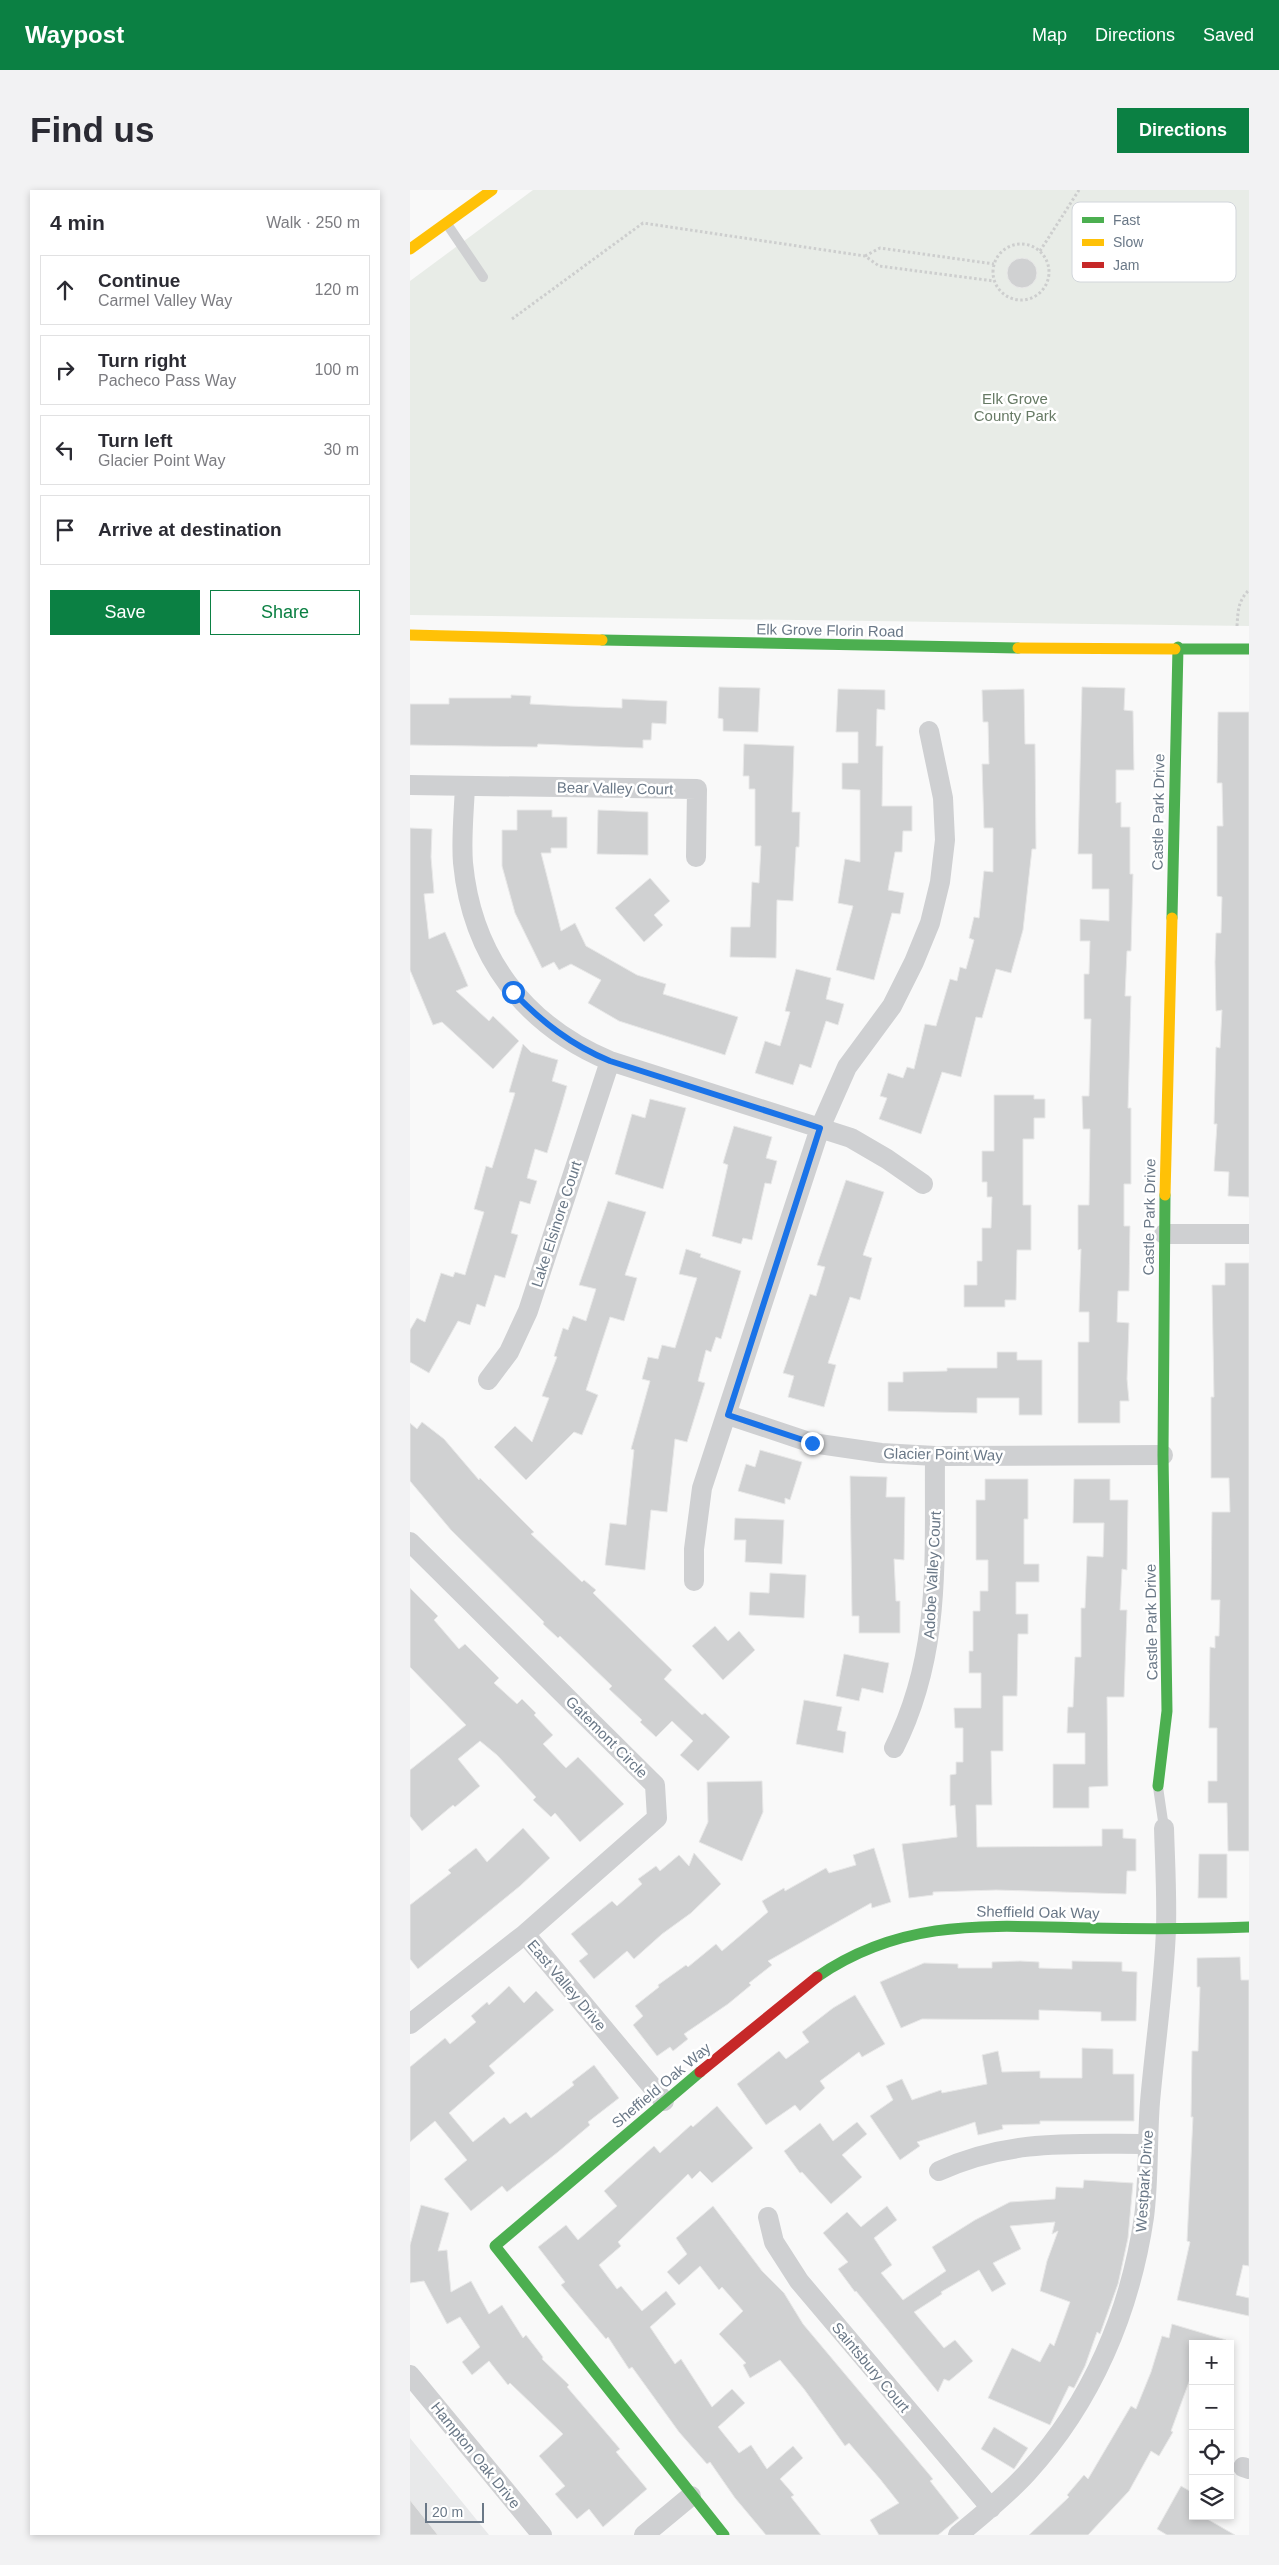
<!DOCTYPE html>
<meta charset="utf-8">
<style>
body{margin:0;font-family:Arial,sans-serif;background:#f2f2f3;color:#2b2b33}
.controls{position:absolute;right:15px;bottom:15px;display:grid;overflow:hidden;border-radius:0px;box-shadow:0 2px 8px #0003}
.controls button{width:45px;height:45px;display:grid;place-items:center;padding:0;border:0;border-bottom:1px solid #e1e1e2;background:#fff;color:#2b2b33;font:25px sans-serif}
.scale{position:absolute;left:15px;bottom:12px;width:59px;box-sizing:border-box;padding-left:5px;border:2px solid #6a7887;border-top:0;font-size:14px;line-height:18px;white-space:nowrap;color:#6a7887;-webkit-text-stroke:4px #fff;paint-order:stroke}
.stop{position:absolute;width:15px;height:15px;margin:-11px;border:4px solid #1a73e8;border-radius:50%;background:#fff}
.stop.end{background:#1a73e8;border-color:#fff;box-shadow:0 1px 5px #0008}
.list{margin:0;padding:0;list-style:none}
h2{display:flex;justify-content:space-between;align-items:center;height:65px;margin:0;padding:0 20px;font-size:21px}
h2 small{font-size:16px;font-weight:400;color:#7c7c81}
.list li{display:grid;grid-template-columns:32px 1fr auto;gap:15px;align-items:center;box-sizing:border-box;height:70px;margin:0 10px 10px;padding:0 10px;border:1px solid #e1e1e2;border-radius:0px}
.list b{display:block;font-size:19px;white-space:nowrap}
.list p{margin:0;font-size:16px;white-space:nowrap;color:#7c7c81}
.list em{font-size:16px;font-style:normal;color:#7c7c81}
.actions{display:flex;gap:10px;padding:15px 20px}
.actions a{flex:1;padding:11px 0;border:1px solid #0b8043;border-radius:0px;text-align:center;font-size:18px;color:#0b8043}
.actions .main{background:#0b8043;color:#fff}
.icon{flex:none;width:28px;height:28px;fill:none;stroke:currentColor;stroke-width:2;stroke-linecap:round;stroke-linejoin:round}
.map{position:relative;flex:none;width:839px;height:2345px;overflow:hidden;border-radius:0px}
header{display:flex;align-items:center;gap:30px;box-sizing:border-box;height:70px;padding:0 25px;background:#0b8043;color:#fff}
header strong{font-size:24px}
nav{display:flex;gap:28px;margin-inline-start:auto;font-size:18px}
.intro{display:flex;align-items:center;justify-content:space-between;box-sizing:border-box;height:120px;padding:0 30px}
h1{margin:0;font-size:35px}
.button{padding:12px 22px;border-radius:0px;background:#0b8043;color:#fff;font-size:18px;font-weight:700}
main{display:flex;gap:30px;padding:0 30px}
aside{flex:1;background:#fff;border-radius:0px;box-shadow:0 2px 8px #0003}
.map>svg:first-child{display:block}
.built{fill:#e8e9ea}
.green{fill:#e8ece7}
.building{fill:#d0d1d2;stroke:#e8e8e8}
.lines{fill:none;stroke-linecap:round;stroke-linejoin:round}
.path{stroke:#cdcece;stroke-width:3;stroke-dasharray:2.5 2.5;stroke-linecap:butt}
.lane{stroke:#cfd0d2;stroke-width:10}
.street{stroke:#cfd0d2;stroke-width:20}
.fast{stroke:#4caf50;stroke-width:11}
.slow{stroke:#ffc107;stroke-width:11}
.jam{stroke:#c62828;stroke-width:11}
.route{stroke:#1a73e8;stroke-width:6}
.labels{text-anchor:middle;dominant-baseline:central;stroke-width:5;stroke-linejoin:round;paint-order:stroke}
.park-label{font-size:15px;fill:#677a65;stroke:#fff}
.street-label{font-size:15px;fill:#6a7887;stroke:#fff}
.key{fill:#fff;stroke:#d2d6db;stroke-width:1}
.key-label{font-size:14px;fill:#6a7887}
</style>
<header>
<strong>Waypost</strong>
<nav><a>Map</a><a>Directions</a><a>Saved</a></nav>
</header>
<div class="intro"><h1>Find us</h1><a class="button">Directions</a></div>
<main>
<aside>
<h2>4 min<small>Walk · 250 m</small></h2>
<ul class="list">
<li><svg class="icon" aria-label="ahead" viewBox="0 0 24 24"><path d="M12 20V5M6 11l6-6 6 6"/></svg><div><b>Continue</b><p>Carmel Valley Way</p></div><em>120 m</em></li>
<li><svg class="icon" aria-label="right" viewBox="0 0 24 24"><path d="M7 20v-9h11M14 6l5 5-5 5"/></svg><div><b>Turn right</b><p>Pacheco Pass Way</p></div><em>100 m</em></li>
<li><svg class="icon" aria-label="left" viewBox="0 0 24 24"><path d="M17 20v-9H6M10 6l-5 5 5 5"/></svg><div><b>Turn left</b><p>Glacier Point Way</p></div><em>30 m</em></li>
<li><svg class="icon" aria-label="arrive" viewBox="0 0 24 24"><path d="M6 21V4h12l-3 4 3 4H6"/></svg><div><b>Arrive at destination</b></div></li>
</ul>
<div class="actions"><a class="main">Save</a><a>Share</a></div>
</aside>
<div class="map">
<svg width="839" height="2345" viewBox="0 0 839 2345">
<rect width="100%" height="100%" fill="#f9f9f9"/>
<!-- built -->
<path class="built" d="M0,2248L79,2345H0Z"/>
<!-- green -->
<path class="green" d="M123,0H839V436L0,425V91Z"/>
<!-- building -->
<path class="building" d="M597 83a15 15 0 1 1 30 0a15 15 0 1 1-30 0Z
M309,497L350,498L348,542L313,541V529L308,528Z
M672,497L715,498L714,520L723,521L724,580H706V613L711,612V637H720V684H723L721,761H717L715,806H721L718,918H721V994H714V1036H720L719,1101H708L707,1132L719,1133L717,1189L719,1211H710V1233H668V1152H679V1122H669L671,1059L668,1060V1015H679L680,939H673L672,906H679L681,829H674V784H679L680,751H670V729L699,731V699H682V664H668Z
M428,499L475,500V520L467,519L466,556H473L472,616H502V641H493L492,662H485L478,700L494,703L490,724L482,723L464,790L426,780L443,716L428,713L435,669L450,672V600L432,599V573H448V542H426Z
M614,499L615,554H625L626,659H622L613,740L601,783L586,779L572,828L566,827L551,887L532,882L511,944L469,929L477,908L470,906L478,883L493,888L497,877L504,879L515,834L526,836L540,789L547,791L550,777L556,779L564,750L559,748L564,727L569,728L574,681L583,682V638H574L572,574H579L578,532H573L572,500Z
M101,505L121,506L120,514L158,516L212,518V509L257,511L256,534L242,533L241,550H233V558L128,554L127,557L0,555V514H39V508H101Z
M808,522H839V1007L818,1006L819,982L804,981L807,934H804L806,857L810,858L812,820L806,821L805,772L806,743H811L812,707L807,706V636H813L812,593H807Z
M334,554L384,556L382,622H390L389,657H386L383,711L367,710L366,768L320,767L321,737H340L342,692L349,693L351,656H345V599H339V586H333Z
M107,620H142V627H157V658H141V663H131L151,741L165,733L176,756L227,785L256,794L253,804L328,827L315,865L209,831L178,813L191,790L161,774L149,780L144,772L132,778L105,723L92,676V640H107Z
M188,620L238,622V665L187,664Z
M0,638L22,639L21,667L24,703L14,704L19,749L35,742L58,796L46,801L79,831L83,826L109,851L83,879L32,832L23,835L0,780Z
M240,688L260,711L244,725L253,735L234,752L205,718Z
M386,779L421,788L416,809L434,814L428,835L416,831L401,878L390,874L383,895L345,883L355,851L370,856L380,822L375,821Z
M113,854L121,862L148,870L142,891L157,896L151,917L137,963L125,959L117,988L127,991L120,1014L110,1011L101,1043L108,1045L95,1088L85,1085L75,1117L67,1114L60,1135L48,1131L19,1183L0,1172V1140L7,1128L15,1132L31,1083L43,1087L45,1082L55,1085L74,1022L64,1019L76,976L82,978L105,903L99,902Z
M584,905H624V909H635V928H624V949H613V1015H621V1060H607L606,1110H595V1117H554V1095H567V1071H572V1038H581L582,1007H577V992H572V961H584Z
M240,909L276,918L253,999L205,984L222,924L235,928Z
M324,936L362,947L356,968L367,971L361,994L355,993L342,1050L333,1048L331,1054L302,1046L318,975L313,973Z
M436,990L474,1002L453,1065L462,1068L450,1110L440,1107L418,1173L426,1175L414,1217L378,1207L384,1186L373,1183L400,1104L406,1106L415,1077L407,1075Z
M198,1011L236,1022L215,1085L227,1088L214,1131L200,1127L176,1200L188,1205L172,1245L164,1242L116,1290L84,1257L105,1236L122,1252L139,1208L132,1206L147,1167L144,1166L153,1138L158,1140L163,1126L176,1131L186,1099L169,1095Z
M276,1059L291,1064L290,1067L331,1081L311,1149L306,1147L301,1162L296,1160L288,1191L295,1193L277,1252L265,1249L257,1322L241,1320L235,1380L195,1375L200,1333L216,1335L224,1260L221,1259L240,1191L232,1189L238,1167L248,1169L252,1155L265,1158L287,1088L269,1084Z
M815,1073H839V1661H818L817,1613H798V1591H807V1538H799L800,1457L805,1458V1446H809L810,1410H801L802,1322H820L819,1288H801V1207H804L802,1095H815Z
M587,1162H607V1170H632V1225H609V1208H567V1223L478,1221V1192H493V1182L537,1181V1178H587Z
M12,1232L34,1249L69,1290L70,1288L124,1342L121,1344L172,1392L174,1390L186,1400L183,1403L262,1480L254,1489L292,1525L295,1523L320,1547L288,1581L270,1565L283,1551L262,1531L246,1547L230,1532L232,1530L199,1499L202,1496L150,1446L148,1448L133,1434L134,1432L41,1340L0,1291V1233L7,1239Z
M350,1260L392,1272L380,1310L375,1308V1314L328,1301L336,1274L345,1277Z
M440,1286L477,1287L476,1307H495L494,1370L484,1369L486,1411H490V1443H449V1426H442Z
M575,1289H618V1329H614V1374H629V1392H606V1424H618V1444H608L607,1506H593V1561H581L582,1615H566L567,1657L692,1656V1639H713V1648L726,1649V1681H717L716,1704L586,1700L523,1702V1705L499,1708L492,1654L547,1647L545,1615L540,1616V1585L546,1584V1572H553V1538H545L544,1518H571V1483H559V1461H563V1421H570V1401H578V1370H566V1310H575Z
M664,1289H700V1310H718L717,1380L712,1379L710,1420H717L714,1507H697L698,1596L679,1597V1618H643V1574H675V1543H657L658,1517H663L665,1467H671V1418H675L677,1366L693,1367L694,1333H663Z
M325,1328L374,1330L372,1374L335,1372L336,1350H324Z
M360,1383L396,1385L394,1428L339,1425L340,1402L359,1403Z
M0,1398L28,1426L24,1430L49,1459L55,1454L89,1488L84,1493L107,1514L112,1509L126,1523L124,1525L143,1545L133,1554L156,1578L168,1567L214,1614L170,1652L145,1623L141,1627L123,1610L126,1607L87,1565L70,1551L48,1569L70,1596L45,1617L43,1615L12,1641L0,1626V1580L56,1535L0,1477Z
M305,1436L318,1451L329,1441L345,1460L313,1490L282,1456Z
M434,1464L479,1473L473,1503L452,1498L449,1511L426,1506Z
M394,1510L432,1517L427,1540L436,1542L433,1563L386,1554Z
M352,1591L353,1622L332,1671L289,1652L298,1632L297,1592Z
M113,1638L140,1668L110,1696L8,1779L0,1769V1715L41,1683L38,1680L66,1658L77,1672Z
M464,1658L481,1712L462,1718L461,1713L358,1771L362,1775L339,1793L341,1795L318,1814L274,1844L278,1849L263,1861L260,1857L247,1866L223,1835L233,1826L225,1816L249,1797L248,1795L276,1775L278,1777L306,1754L312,1761L358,1722L352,1711L374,1698L375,1701L416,1678L419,1683L446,1675L443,1665Z
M284,1663L311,1694L281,1723L252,1744L224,1769L217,1761L184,1789L169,1771L178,1764L161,1744L202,1711L207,1716L232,1694L228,1689L246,1676L250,1681L269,1665L279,1676Z
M789,1664H817V1708H788Z
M830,1767L831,1790H839V2076L833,2075L826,2105L839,2108V2126L767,2110L780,2052L777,2051L783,1927H781L782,1861H788L790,1797H787V1768Z
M610,1771L629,1772V1778L662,1779V1771L712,1772V1781L727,1782L726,1831H691V1822L629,1820V1830L512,1829L491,1838L470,1792L514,1773L548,1774V1778H582V1772Z
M99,1796L114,1813L126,1801L144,1820L79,1876L85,1883L39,1923L63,1952L94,1927L100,1934L116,1922L121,1928L164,1895L162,1892L184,1875L209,1908L178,1932L180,1935L148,1962L97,2002L92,1996L61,2021L34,1989L57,1970L25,1931L0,1952V1877L35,1848L40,1854L66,1832L61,1826L77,1812L79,1815Z
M445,1805L475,1854L452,1867L449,1862L410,1891L415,1898L390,1921L385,1915L356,1935L327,1894L369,1861L376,1869L399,1852L392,1842L423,1818Z
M672,1858L703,1859V1884H724V1931H630V1934L592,1935L593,1939L568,1945L565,1932L507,1952L510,1956L490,1970L460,1926L483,1910L476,1896L492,1889L502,1910L531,1900L532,1903L577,1894L572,1865L588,1861L592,1882L630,1881V1888H672Z
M307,1916L343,1958L302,1993L290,1981L282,1989L278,1984L208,2052L211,2056L189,2075L207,2099L211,2096L232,2121L256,2101L266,2114L240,2137L265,2174L271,2169L302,2217L322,2199L335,2213L308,2237L329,2263L341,2255L357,2279L383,2256L393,2268L370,2289L384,2305L381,2307L411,2345H356L325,2308L300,2272L297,2274L269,2242L222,2177L219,2179L198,2147L196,2149L151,2095L155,2092L128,2057L156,2035L168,2050L207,2016L194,2001L244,1956L250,1963L281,1935L283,1937Z
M447,1932L457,1944L432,1965L452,1987L421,2014L392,1982L390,1983L374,1961L410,1933L423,1951Z
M674,1990L723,1993L718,2048L708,2094L690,2144L687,2142L675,2176L664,2198L659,2196L640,2235L578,2208L602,2158L630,2172L640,2153L644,2156L660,2112L630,2101L637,2071L648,2041L642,2044L645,2032L600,2036L611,2059L583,2073L596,2094L582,2102L569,2080L531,2102L532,2104L504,2122L534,2158L545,2150L563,2171L539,2191L534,2189L528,2202L446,2101L445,2102L428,2079L438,2072L413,2043L437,2022L451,2037L477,2016L487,2030L464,2048L482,2075L471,2083L493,2110L536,2081L522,2057L565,2030L600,2012L645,2009L646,1997L673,1998Z
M11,2015L39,2023L28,2061L37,2060L41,2102L61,2091L79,2124L92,2115L113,2148L116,2145L133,2167L132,2169L159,2195L157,2197L210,2259L206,2262L237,2299L193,2337L179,2319L167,2329L145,2304L155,2296L129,2266L153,2244L100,2193L98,2195L79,2171L62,2185L52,2172L70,2157L50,2127L37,2134L14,2091L0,2093V2055Z
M303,2016L352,2081L374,2103L393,2134L523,2289L520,2291L549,2328L528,2345H469L460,2330L489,2313L470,2289L439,2253L435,2256L394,2199L370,2170L340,2188L333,2175L336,2173L309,2144L333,2121L312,2097L309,2100L290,2076L269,2095L257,2082L277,2064L266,2048Z
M762,2134L816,2150L815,2154H783V2181L761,2241L763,2242L749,2266L741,2261L719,2301L678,2345H619L659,2307L657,2305L674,2285L678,2289L721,2216L726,2219L741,2182L752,2146L759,2148Z
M584,2237L618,2258L604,2279L571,2259Z
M771,2296L783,2303V2326H792L825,2345H757L747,2339Z
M0,2310L28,2345H0Z"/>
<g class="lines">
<!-- path -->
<path class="path" d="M583 82a28 28 0 1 1 56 0a28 28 0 1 1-56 0Z
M630,61L669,0
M455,66L470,58L584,74
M102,129L233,33L455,66L469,76L584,91
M827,436C828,421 828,411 839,400"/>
<!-- lane -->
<path class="lane" d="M37,34L73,87
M748,1597L754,1638"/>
<!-- street -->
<path class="street" d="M0,595L287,599L286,667
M55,596C54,621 51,648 53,673C62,766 114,835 200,871L441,948L477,969L513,994
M754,1044H839
M78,1190L99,1162L118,1121L200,871
M318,1225L402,1253L471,1263L525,1266L753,1265
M0,1352L245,1595L247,1628L115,1744L0,1834
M284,1391V1359L292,1298L410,938L437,877L482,816L504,772L520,733L530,692L535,650L533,608L519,541
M484,1558C532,1463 524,1369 525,1266
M115,1744L254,1911
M529,1981C598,1949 663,1954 736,1954
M358,2027L364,2052L389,2091L581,2318
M0,2185L132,2345
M833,2277L839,2279
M234,2345L281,2306
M548,2345C572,2325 596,2306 617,2283C682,2212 720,2122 734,2027C739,1989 737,1950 740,1912C745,1854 754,1796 756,1739C757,1705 755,1672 754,1638"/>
<!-- fast -->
<path class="fast" d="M192,450L608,458
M765,459H839
M762,728L768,457
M748,1596L757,1521L753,1265L755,1005
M407,1787C494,1727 580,1736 680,1738C733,1739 786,1739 839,1737
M290,1882L85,2056L314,2345"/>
<!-- slow -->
<path class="slow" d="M0,59L82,0
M0,445L192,450
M608,458L765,459
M755,1005L762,728"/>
<!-- jam -->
<path class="jam" d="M290,1882L407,1787"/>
</g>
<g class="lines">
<!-- route -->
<path class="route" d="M103,802C132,832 161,855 200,871L410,938L318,1225L402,1253"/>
</g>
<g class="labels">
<!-- park labels -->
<g class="park-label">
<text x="605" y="208">Elk Grove<tspan x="605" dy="17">County Park</tspan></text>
</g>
<!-- street labels -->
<g class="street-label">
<text transform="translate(420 440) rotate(1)">Elk Grove Florin Road</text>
<text transform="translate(205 598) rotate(1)">Bear Valley Court</text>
<text transform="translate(748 622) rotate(-89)">Castle Park Drive</text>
<text transform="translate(739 1027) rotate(-89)">Castle Park Drive</text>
<text transform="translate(146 1034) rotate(-72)">Lake Elsinore Court</text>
<text transform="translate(533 1264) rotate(1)">Glacier Point Way</text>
<text transform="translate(522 1385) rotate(-87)">Adobe Valley Court</text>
<text transform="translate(741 1432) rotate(-91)">Castle Park Drive</text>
<text transform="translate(197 1547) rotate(45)">Gatemont Circle</text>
<text transform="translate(628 1722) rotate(1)">Sheffield Oak Way</text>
<text transform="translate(157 1795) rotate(50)">East Valley Drive</text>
<text transform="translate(251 1895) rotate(-40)">Sheffield Oak Way</text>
<text transform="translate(734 1991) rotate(-86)">Westpark Drive</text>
<text transform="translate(461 2177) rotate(50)">Saintsbury Court</text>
<text transform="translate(66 2265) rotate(51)">Hampton Oak Drive</text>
</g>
</g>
<!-- legend -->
<rect x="662" y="12" width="164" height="80" rx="8" class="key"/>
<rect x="672" y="27" width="22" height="6" fill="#4caf50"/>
<rect x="672" y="49" width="22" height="7" fill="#ffc107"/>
<rect x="672" y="72" width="22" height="6" fill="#c62828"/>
<g class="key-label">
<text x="703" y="35">Fast</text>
<text x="703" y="57">Slow</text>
<text x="703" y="80">Jam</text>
</g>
</svg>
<div class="controls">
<button>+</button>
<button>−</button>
<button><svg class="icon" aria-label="locate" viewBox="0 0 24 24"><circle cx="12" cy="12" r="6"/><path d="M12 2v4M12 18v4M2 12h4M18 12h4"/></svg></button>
<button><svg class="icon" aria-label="layers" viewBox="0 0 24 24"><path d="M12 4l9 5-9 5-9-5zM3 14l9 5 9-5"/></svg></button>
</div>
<div class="scale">20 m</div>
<div class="stop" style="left:103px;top:802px"></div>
<div class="stop end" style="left:402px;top:1253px"></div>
</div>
</main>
